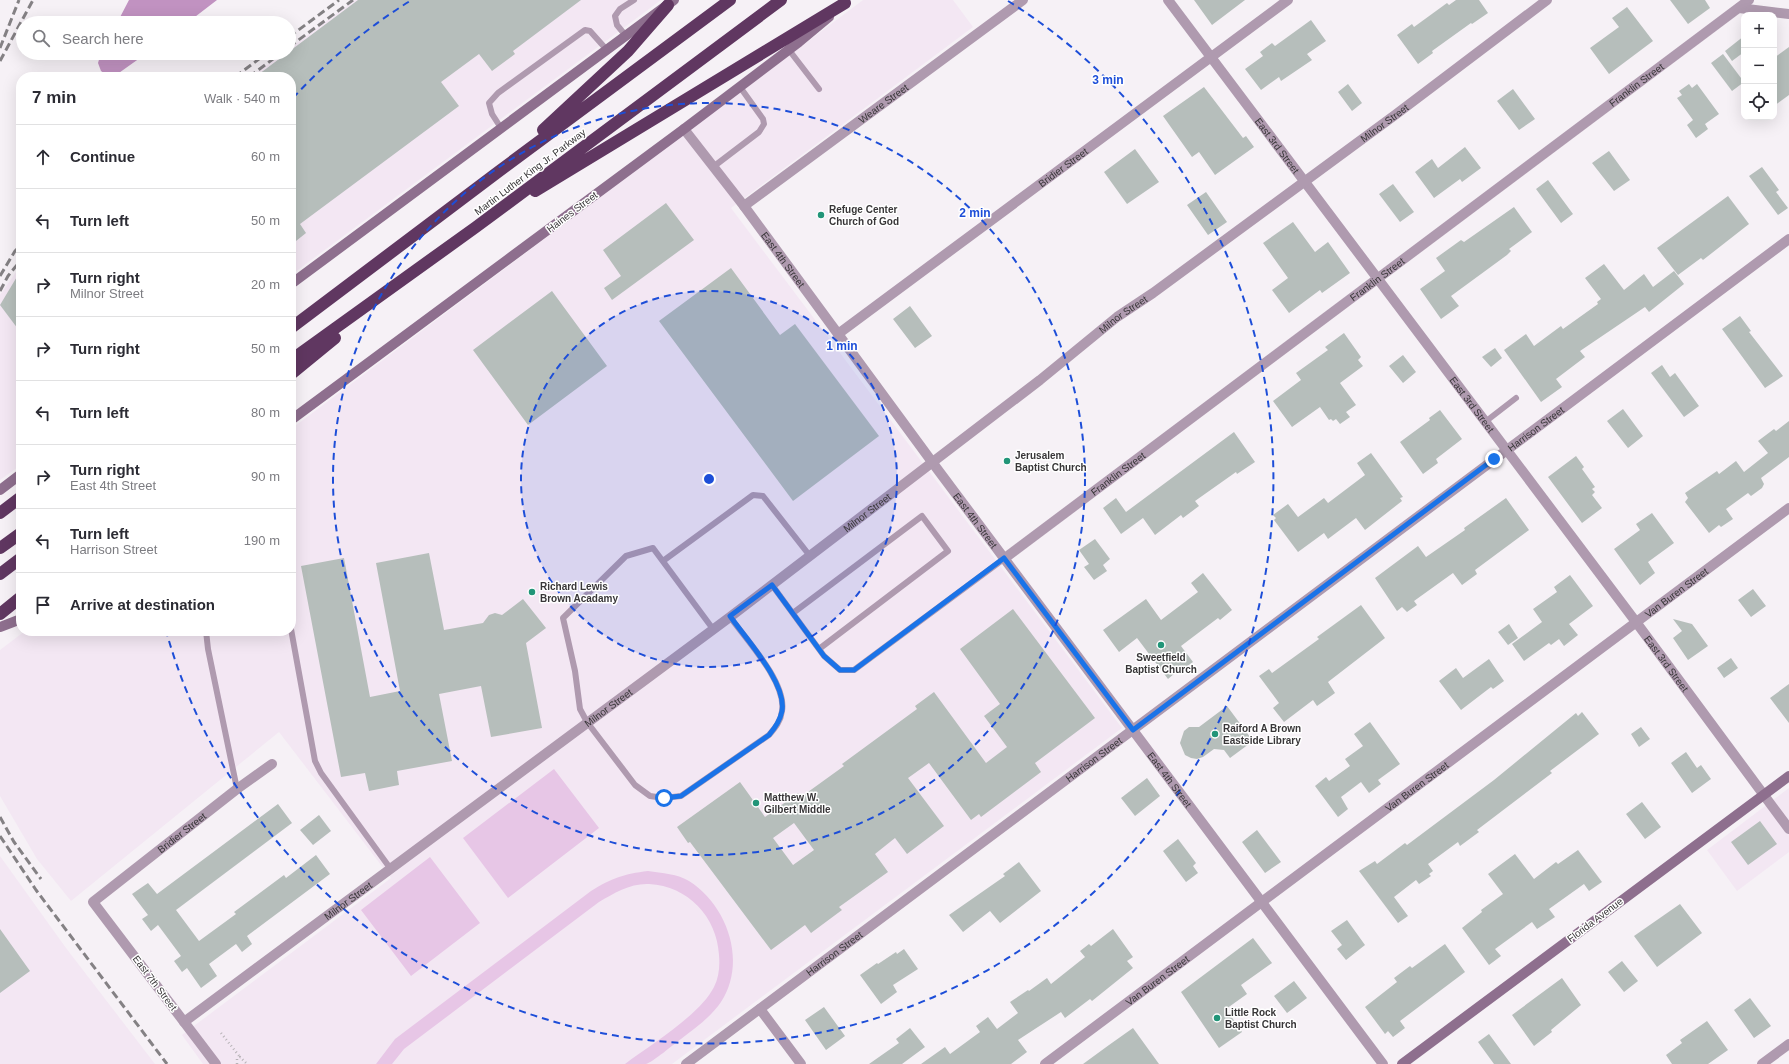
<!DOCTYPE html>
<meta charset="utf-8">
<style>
body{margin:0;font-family:Helvetica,sans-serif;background:#f2f2f3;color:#2b2b33}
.controls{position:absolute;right:12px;top:12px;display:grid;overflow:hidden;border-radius:8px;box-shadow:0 4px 16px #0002}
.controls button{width:36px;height:36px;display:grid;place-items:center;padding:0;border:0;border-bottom:1px solid #e1e1e2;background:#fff;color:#2b2b33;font:20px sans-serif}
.stop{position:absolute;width:12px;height:12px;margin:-9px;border:3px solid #1a73e8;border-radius:50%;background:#fff}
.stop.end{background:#1a73e8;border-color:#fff;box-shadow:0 1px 4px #0008}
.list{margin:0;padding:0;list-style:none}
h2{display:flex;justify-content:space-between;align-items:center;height:52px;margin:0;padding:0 16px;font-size:17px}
h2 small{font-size:13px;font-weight:400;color:#7c7c81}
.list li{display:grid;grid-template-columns:26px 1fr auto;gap:12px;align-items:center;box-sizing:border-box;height:64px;padding:0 16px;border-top:1px solid #e1e1e2}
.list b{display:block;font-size:15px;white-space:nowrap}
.list p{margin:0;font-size:13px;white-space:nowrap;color:#7c7c81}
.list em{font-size:13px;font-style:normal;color:#7c7c81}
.icon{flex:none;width:22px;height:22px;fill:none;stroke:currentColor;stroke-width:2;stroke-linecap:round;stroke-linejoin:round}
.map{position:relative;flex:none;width:1789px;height:1064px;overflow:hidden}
.search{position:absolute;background:#fff;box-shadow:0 4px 16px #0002;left:16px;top:16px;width:280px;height:44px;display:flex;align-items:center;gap:10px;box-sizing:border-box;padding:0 14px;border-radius:22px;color:#7c7c81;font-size:15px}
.panel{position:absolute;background:#fff;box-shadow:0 4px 16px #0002;left:16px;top:72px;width:280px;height:564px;border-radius:16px}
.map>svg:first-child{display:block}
.built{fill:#f3e7f3}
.green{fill:#e7c6e6}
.water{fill:#c192c1}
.building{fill:#b6bebb;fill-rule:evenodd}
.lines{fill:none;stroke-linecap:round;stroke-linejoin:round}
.path{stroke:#b7b3b7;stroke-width:2.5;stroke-dasharray:1 3;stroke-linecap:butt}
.lane{stroke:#af9aaf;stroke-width:6}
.street{stroke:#af9aaf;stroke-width:10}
.secondary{stroke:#8e6f8e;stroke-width:10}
.highway{stroke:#603761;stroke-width:12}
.rail{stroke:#848184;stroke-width:3;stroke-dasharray:8 4;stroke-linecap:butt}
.route{stroke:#1a73e8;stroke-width:5}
.ring{fill:none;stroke:#1d4ed8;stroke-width:2;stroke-dasharray:7 5}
.poi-dot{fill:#219578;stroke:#fff;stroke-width:1.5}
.labels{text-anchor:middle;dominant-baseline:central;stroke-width:3;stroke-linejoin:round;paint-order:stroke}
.street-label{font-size:10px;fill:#383638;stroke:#fff}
.poi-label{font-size:10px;font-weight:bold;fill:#383638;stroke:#fff;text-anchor:start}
.centre{fill:#1d4ed8;stroke:#fff;stroke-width:2}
.ring-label{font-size:12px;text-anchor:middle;font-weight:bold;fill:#1d4ed8;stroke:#fff;stroke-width:3;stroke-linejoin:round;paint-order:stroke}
</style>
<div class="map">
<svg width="1789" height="1064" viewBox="0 0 1789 1064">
<rect width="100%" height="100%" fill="#f6f1f6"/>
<!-- built -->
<path class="built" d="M355,0H661L291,275V77H251L284,53H289V49Z
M863,0H953L973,27L731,208L1122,728L672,1064H203L182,1035L391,878L279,732L71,901L37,859L0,796V650L25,631H291V429Z
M21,265V465L0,480V295Z
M1789,788V852L1737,891L1707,850Z
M0,856L66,948L155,1064H0Z"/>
<!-- green -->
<path class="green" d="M554,769L599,828L508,898L463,838Z
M430,857L480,923L411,976L361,910Z
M648,871C662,873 678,874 689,881C728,906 747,962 721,1002C711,1017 695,1028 681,1039C674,1044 653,1062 646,1064C640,1064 631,1064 625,1064C650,1045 700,1015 714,987C719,977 720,966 719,955C717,917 688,886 649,884C631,883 614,893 599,902L404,1049L392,1064H376L395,1039L591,891C612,878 624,874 648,871Z"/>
<!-- water -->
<path class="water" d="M129,0H217L187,23H117Z
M101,53H147L116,75L108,76L101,71L98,63Z"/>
<!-- building -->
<path class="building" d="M358,0H581L513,51L515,54L492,71L479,54L441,82L459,106L300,224L306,233L291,245V77H255Z
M1194,0H1245L1212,25Z
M1456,0H1479L1488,13L1472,24L1471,23L1432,51L1433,53L1418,64L1397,35L1412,24L1414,27L1447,3L1449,5Z
M1670,0H1705L1710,8L1688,24Z
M1627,7L1653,41L1609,74L1590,48L1619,27L1612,18Z
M1311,20L1326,41L1307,54L1312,60L1281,81L1279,77L1261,90L1245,69L1263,56L1260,52L1272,43L1275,46Z
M1744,36V52L1732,61L1725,51Z
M1789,47V95L1774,106V58Z
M1723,54L1744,82L1732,91L1711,63Z
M1348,84L1362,103L1352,111L1338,92Z
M1689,84L1692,88L1697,84L1719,114L1705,124L1708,129L1696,138L1687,125L1693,120L1677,98L1682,95L1679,91Z
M1204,87L1243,138L1246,136L1254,147L1215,175L1199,152L1192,157L1163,116Z
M1513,89L1535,119L1519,130L1497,101Z
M1465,147L1481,168L1462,182L1460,179L1434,198L1415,172L1432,159L1438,168Z
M1135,149L1159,182L1127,204L1104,172Z
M1609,151L1630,180L1614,191L1592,163Z
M1762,167L1779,190L1776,192L1788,208L1778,215L1749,176Z
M1548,180L1573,214L1561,223L1536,189Z
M1393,184L1414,212L1400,222L1379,194Z
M1206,192L1227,222L1208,235L1187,205Z
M1728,196L1749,224L1703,260L1701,258L1678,275L1657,248Z
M666,203L694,240L612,300L604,288L621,276L603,250Z
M1514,207L1532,232L1509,249L1511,251L1507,255L1451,296L1459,306L1441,319L1420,289L1445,271L1436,258L1461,240L1464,242Z
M1293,222L1315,252L1328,242L1350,273L1322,293L1320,290L1289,313L1272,290L1288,278L1263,243Z
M1604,264L1624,290L1644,274L1653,287L1674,271L1684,284L1649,312L1645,307L1580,351L1585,357L1556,379L1562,387L1541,402L1504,350L1526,334L1534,346L1561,326L1563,329L1598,304L1597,302L1601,299L1585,278Z
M731,268L780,335L795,324L879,436L793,501L659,321Z
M21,270V333L0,305Z
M552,291L607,366L528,425L473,350Z
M910,306L932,336L915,348L893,319Z
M1740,316L1751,331L1749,332L1783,376L1765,388L1722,329Z
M1344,333L1361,357L1358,360L1363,366L1340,383L1356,405L1346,412L1350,417L1340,424L1336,419L1333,421L1331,419L1329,420L1320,407L1292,427L1273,401L1301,380L1296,373L1328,350L1325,347Z
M1495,348L1502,358L1491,367L1482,357Z
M1403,355L1416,372L1403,383L1389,366Z
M1662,365L1670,377L1675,373L1699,406L1684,417L1651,373Z
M1623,409L1643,436L1628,448L1607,421Z
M1440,410L1462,439L1436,459L1438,463L1423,474L1400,442L1430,420L1429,418Z
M1789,421V457L1761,478L1764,484L1762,488L1751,496L1748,493L1726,509L1733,519L1721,527L1719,525L1709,533L1685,502L1688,498L1685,493L1717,471L1719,474L1736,461L1744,472L1768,453L1758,441L1774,429L1776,431Z
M1234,432L1255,462L1237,474L1236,472L1195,501L1199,506L1183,518L1181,515L1155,535L1143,518L1121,534L1103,508L1116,498L1126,512Z
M1371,453L1403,497L1400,498L1402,501L1365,530L1356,518L1328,539L1324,533L1298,552L1274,520L1276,518L1273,515L1288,504L1298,517L1324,498L1328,503L1365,475L1357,463Z
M1576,456L1584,467L1582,469L1595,487L1592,489L1595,492L1592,495L1602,508L1582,523L1548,477Z
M1506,498L1529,530L1475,570L1477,574L1462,585L1453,573L1414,601L1417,605L1407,612L1402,607L1397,611L1375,578L1418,546L1426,557L1465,530L1464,528Z
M1652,513L1674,543L1648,562L1655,573L1640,585L1614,549L1640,530L1636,524Z
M1095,539L1110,559L1103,565L1107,571L1094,580L1084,567L1089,564L1079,550Z
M429,553L444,630L483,623L489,615L495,613L502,615L523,599L546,628L526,643L542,728L491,737L481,686L439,694L452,761L397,771L399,785L369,791L365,773L341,777L301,566L344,558L370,697L400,691L376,563Z
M1203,573L1232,610L1220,620L1218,618L1181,646L1193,662L1176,674L1175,673L1168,679L1137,638L1119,652L1103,630L1146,599L1161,620L1198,592L1191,583Z
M1570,575L1593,606L1569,624L1578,635L1564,646L1559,639L1551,645L1549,643L1524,661L1512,644L1542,622L1533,609L1557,592L1554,587Z
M1753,589L1766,606L1751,617L1738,600Z
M1361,605L1385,638L1328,682L1335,693L1317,706L1313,700L1284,722L1273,708L1279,703L1259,676L1269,669L1272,673L1319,639L1317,637Z
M1013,609L1095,718L1035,763L1041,772L981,817L979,814L971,820L929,763L908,778L944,826L907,854L895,838L875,854L888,872L839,907L842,910L811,933L805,925L771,950L690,842L688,843L677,827L740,782L765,817L798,793L801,797L844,766L842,764L917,709L915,706L934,692L986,763L1007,747L984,716L1000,704L960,649ZM794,823L814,850L793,865L773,838Z
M1673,619L1692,624L1708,646L1688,660L1673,638L1682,631Z
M1509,624L1518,638L1508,645L1498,632Z
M1731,658L1738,668L1724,678L1717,668Z
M1489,659L1504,681L1493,689L1491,687L1461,710L1439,681L1456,668L1463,678Z
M1789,684V723L1770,698Z
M1227,706L1253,741L1230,758L1224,750L1214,749L1203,757L1197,759L1191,758L1185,755L1180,743L1184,731L1189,727H1199Z
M1582,712L1599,734L1550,771L1552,773L1477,830L1479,832L1460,846L1458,842L1428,864L1433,871L1429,874L1431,876L1419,884L1416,880L1394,897L1408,916L1398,923L1359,871L1375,861L1377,864L1405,843L1407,845L1494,780L1576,713L1578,716Z
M1370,722L1400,764L1378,780L1381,784L1369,793L1361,782L1341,797L1348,809L1338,817L1315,786L1326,777L1329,781L1350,766L1345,759L1363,746L1354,734Z
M1641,727L1650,739L1639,747L1631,734Z
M1686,752L1697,768L1701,765L1711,779L1692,793L1671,763Z
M1147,778L1160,796L1135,816L1121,798Z
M1642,802L1661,827L1645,839L1626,814Z
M278,804L292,823L176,910L199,941L236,914L234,912L284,875L286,878L316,855L330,874L247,936L252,944L242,952L236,944L209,964L217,976L201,988L187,968L182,972L174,961L181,956L158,925L151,931L142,919L148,915L132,894L148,883L157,894Z
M319,815L331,831L313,845L300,830Z
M1760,821L1777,844L1748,865L1731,842Z
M1257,830L1281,862L1265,873L1242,842Z
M1178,839L1196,863L1193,866L1198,873L1186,882L1163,851Z
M1578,850L1602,882L1589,891L1584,884L1549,909L1555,917L1537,929L1532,922L1495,949L1501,956L1489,965L1462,928L1482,912L1481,910L1503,894L1488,874L1515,854L1534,879L1556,862L1558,864Z
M1019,862L1041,891L1000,923L990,911L963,932L949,915L1005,876L1003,874Z
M1680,904L1702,933L1657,967L1634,936Z
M1347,920L1365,945L1346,960L1337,949L1342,945L1331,931Z
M0,929L30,971L0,993Z
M1113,929L1133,957L1127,961L1133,968L1092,1001L1090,999L1065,1018L1061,1012L1018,1040L1027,1052L1011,1064H921L945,1047L950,1054L980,1032L976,1026L988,1017L997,1029L1018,1013L1010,1002L1028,990L1029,991L1047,978L1051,984L1085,957L1080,951L1089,944L1091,946Z
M1253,938L1272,963L1241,985L1247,994L1226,1009L1242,1032L1219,1048L1181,992Z
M1445,944L1465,972L1400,1021L1405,1028L1393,1037L1388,1031L1385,1034L1365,1007L1397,982L1394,978L1410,966L1412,968Z
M904,949L918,969L893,985L897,992L881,1004L860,975L877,963L878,964L896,952L897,954Z
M1622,961L1638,981L1624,992L1608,972Z
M1562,978L1581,1005L1551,1030L1552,1032L1534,1046L1512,1015Z
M1294,981L1307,998L1287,1013L1274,996Z
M1750,998L1771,1026L1754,1038L1734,1010Z
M824,1007L845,1036L826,1050L805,1020Z
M1707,1021L1728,1050L1708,1064H1672L1666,1055L1682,1043L1680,1040Z
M910,1028L925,1047L902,1064H869L899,1043L896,1039Z
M1133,1028L1159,1064H1083L1109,1045Z
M1489,1034L1511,1064H1494L1478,1042Z"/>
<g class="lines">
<!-- path -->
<path class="path" d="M221,1033L240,1057
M237,1064V1059L240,1057L247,1064"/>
<!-- lane -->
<path class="lane" d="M626,36L617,25L615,16L620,9L634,0
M789,50L819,89
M501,128L492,114L489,103L498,93L585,30L590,31L607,50
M713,167L759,132L764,124L763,119L740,87
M1485,422L1516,398
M663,561L753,495L763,496L810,556
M772,585L824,656L840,670H854L1005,558
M793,613L922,516L948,551L819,649
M291,629L315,761L321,773L390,868
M713,629L653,548L626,556L563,618L575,671L580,709L587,722L635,785L650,796L664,798L681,796L769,735C775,728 781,721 782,711C787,683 746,639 730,617
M206,631L208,649L237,789"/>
<!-- street -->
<g class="street">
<path id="s1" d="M1168,0L1636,622L1789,829"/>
<path d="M1739,8L1789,14"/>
<path id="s2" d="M684,129L744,206L938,470L1383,1064"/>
<path id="s3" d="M744,206L1023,0"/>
<path id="s4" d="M838,334L1288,0"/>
<path id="s5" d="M1005,558L1749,0"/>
<path d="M760,1009L801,1064"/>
<path id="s6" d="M184,1022L730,617L1040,380L1117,317L1153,293L1395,115L1547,0"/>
<path id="s7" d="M216,1064L93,902L237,789L272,764"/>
<path id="s8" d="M686,1064L1789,239"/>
<path id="s9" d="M1045,1064L1789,508"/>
<path d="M1762,1064L1789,1044"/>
</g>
<!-- secondary -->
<path class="secondary" d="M291,284L674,0
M291,420L684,129L799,42L829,17
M0,490L21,474
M0,627L21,619
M1402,1064L1789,776"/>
<!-- highway -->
<path class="highway" d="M543,130L628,51L668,5
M535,191L845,3
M291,328L498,172L730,0
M291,360L476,227L781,0
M291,374L335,338
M0,513L21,497
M0,548L21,533
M0,574L21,558
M0,614L21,597"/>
<!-- rail -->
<path class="rail" d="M289,37L339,0
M289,47L353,0
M0,48L19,0
M0,61L33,0
M235,77L267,53
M249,77L281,53
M0,276L15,251L21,245
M0,291L8,276L21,260
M0,817L14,842L41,879
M0,836L36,890L167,1064"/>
</g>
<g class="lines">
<!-- route -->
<path class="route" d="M664,798L681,796L769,735C775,728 780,721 782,711C787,683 746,639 730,616L772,585L824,656L840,670H854L1004,558L1133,730L1494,459"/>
</g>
<!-- distance rings -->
<circle cx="709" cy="479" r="188" fill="#1d4ed8" fill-opacity=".12"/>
<g class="ring">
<circle cx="709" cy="479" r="188"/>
<circle cx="709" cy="479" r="376"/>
<path d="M293 98A564 564 0 0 1 410 1M1008 1A564 564 0 1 1 167 634"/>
</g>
<!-- markers -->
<g class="poi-dot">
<circle cx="821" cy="215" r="4"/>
<circle cx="1007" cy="461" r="4"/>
<circle cx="532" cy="592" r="4"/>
<circle cx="1161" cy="645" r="4"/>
<circle cx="1215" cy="734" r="4"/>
<circle cx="756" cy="803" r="4"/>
<circle cx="1217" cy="1018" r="4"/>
</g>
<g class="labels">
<!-- street labels -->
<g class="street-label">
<text stroke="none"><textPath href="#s5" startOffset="789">Franklin Street</textPath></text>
<text stroke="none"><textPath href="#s3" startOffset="173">Weare Street</textPath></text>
<text stroke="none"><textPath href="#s6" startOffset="1500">Milnor Street</textPath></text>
<text stroke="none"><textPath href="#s1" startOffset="182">East 3rd Street</textPath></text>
<text stroke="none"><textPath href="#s4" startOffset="280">Bridier Street</textPath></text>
<text transform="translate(530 172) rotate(-37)">Martin Luther King Jr. Parkway</text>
<text transform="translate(572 212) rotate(-37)">Haines Street</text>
<text stroke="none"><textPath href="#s2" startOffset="164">East 4th Street</textPath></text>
<text stroke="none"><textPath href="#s5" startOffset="465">Franklin Street</textPath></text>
<text stroke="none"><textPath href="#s6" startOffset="1176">Milnor Street</textPath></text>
<text stroke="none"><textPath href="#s1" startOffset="506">East 3rd Street</textPath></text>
<text stroke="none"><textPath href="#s8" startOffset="1061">Harrison Street</textPath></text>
<text stroke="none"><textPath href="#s5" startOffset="141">Franklin Street</textPath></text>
<text stroke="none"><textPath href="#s6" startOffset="852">Milnor Street</textPath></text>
<text stroke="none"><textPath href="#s2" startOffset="488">East 4th Street</textPath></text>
<text stroke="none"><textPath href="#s9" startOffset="788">Van Buren Street</textPath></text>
<text stroke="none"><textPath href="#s1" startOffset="830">East 3rd Street</textPath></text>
<text stroke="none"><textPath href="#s6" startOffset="528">Milnor Street</textPath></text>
<text stroke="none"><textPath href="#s8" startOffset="509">Harrison Street</textPath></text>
<text stroke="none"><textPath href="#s2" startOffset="812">East 4th Street</textPath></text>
<text stroke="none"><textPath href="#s9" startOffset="464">Van Buren Street</textPath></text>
<text stroke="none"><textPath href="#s7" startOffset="316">Bridier Street</textPath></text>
<text stroke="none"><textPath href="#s6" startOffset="204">Milnor Street</textPath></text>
<text transform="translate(1595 920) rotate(-37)">Florida Avenue</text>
<text stroke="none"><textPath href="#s8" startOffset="185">Harrison Street</textPath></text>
<text stroke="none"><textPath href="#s9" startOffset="140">Van Buren Street</textPath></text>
<text transform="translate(155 983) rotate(53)">East 7th Street</text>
</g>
<!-- poi labels -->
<g class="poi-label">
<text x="829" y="209">Refuge Center<tspan x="829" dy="12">Church of God</tspan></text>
<text x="1015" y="455">Jerusalem<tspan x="1015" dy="12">Baptist Church</tspan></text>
<text x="540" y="586">Richard Lewis<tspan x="540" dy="12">Brown Acadamy</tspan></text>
<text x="1161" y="657" text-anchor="middle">Sweetfield<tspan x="1161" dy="12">Baptist Church</tspan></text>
<text x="1223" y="728">Raiford A Brown<tspan x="1223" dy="12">Eastside Library</tspan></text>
<text x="764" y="797">Matthew W.<tspan x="764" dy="12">Gilbert Middle</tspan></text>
<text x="1225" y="1012">Little Rock<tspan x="1225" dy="12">Baptist Church</tspan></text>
</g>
</g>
<circle cx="709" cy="479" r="6" class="centre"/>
<g class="ring-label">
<text x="1108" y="84">3 min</text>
<text x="975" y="217">2 min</text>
<text x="842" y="350">1 min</text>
</g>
</svg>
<div class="controls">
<button>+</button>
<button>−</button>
<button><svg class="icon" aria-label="locate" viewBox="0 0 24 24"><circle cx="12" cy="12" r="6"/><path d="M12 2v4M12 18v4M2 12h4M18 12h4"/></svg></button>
</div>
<div class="stop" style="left:664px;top:798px"></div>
<div class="stop end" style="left:1494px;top:459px"></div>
<div class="search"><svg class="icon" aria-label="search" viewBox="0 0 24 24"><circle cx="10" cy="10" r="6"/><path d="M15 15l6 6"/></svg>Search here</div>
<section class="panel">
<h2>7 min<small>Walk · 540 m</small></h2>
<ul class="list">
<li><svg class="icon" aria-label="ahead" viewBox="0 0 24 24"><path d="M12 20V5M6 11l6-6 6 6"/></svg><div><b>Continue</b></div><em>60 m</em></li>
<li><svg class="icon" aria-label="left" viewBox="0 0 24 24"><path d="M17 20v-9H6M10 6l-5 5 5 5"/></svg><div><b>Turn left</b></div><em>50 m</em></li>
<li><svg class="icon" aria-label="right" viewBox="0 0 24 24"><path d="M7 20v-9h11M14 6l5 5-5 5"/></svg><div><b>Turn right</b><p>Milnor Street</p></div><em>20 m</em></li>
<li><svg class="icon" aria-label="right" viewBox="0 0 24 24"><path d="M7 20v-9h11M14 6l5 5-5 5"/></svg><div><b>Turn right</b></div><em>50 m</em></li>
<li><svg class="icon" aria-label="left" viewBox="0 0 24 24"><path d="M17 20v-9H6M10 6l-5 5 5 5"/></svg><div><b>Turn left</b></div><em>80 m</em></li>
<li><svg class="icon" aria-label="right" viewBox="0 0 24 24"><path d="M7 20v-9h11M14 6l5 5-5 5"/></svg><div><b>Turn right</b><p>East 4th Street</p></div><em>90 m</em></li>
<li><svg class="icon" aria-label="left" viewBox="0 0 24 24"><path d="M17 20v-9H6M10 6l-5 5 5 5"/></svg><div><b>Turn left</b><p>Harrison Street</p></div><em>190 m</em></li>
<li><svg class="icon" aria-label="arrive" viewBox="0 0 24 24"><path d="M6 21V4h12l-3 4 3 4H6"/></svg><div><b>Arrive at destination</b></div></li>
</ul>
</section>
</div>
